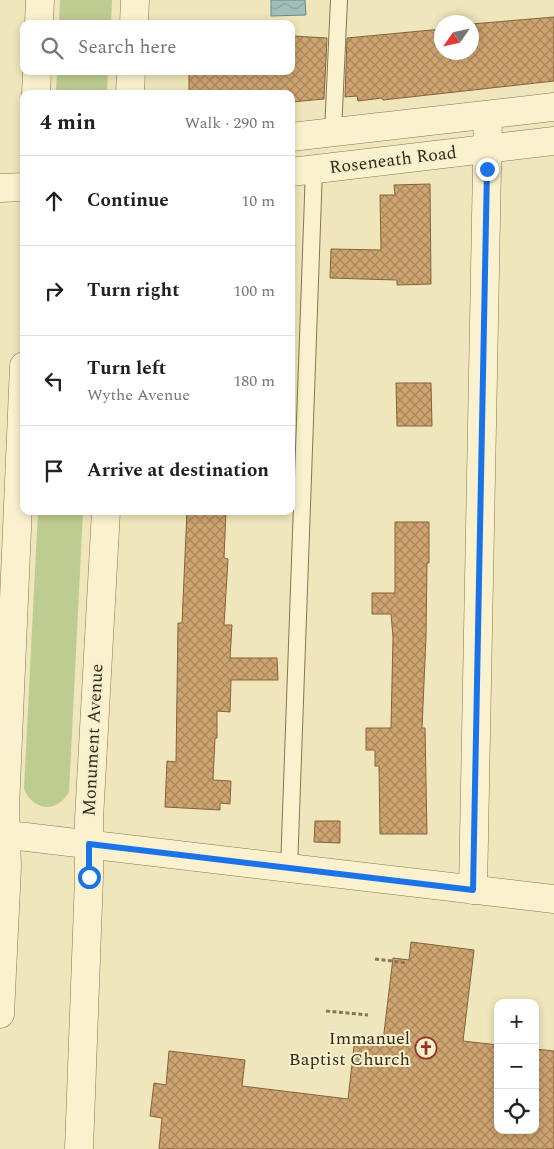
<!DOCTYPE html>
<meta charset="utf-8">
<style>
body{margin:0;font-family:Spectral,serif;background:#f2f2f2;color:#222}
.controls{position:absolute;right:15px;bottom:15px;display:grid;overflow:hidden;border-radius:10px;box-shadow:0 2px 8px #0003}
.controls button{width:45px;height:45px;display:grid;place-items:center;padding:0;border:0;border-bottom:1px solid #e0e0e0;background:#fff;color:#222;font:25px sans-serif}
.compass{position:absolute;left:434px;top:15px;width:45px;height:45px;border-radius:50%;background:#fff;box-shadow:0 2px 8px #0003;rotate:236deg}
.stop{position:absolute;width:15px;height:15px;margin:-11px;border:4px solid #1a73e8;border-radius:50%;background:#fff}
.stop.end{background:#1a73e8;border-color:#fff;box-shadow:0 1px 5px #0008}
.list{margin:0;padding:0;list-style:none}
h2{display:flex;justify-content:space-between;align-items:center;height:65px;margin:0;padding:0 20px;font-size:21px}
h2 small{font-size:16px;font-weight:400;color:#767676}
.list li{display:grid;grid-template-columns:32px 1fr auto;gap:15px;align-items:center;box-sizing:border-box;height:90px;padding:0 20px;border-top:1px solid #e0e0e0}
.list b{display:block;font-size:19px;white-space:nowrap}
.list p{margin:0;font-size:16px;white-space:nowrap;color:#767676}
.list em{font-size:16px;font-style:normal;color:#767676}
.icon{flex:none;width:28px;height:28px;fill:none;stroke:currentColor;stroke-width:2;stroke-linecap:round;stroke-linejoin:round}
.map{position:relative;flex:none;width:554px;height:1149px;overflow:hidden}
.search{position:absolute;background:#fff;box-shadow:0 2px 8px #0003;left:20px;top:20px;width:275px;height:55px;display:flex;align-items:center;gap:12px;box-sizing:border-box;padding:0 18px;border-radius:10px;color:#767676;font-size:19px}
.panel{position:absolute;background:#fff;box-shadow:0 2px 8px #0003;left:20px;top:90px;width:275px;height:425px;border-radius:10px}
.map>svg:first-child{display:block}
.green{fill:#bdcc90}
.water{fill:url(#water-waves);stroke:#678c88}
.building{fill:url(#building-cross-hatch);stroke:#86623a}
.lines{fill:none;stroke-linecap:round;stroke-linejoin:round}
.service-casing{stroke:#867655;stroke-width:18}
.minor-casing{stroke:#867655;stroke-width:29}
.tertiary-casing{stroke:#867655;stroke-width:29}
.path{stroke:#867655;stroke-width:3;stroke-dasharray:4 2.5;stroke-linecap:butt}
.service{stroke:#faf2ce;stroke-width:16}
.minor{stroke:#faf2ce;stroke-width:28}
.tertiary{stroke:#faf2ce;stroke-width:28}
.route{stroke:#1a73e8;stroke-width:6}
.labels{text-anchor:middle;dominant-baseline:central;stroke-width:4;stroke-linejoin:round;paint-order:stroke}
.street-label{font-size:18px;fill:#352b1a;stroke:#f6efcb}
.poi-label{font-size:18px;fill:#352b1a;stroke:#f6efcb;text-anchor:end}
</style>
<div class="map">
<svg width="554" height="1149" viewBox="0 0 554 1149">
<defs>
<pattern id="water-waves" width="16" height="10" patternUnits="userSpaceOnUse" patternTransform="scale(1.25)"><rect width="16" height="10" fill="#a0bfba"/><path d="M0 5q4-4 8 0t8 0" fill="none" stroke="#8aa49f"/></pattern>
<pattern id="building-cross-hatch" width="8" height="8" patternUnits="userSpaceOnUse" patternTransform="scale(1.25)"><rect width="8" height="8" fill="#cea470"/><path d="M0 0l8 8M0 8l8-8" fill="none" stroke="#a8865b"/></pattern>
</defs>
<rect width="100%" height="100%" fill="#efe6bb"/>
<!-- green -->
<path class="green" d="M60,0H112L111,24H59Z
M57,71H108L107,94H56Z
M38,511H83L69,792C57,813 34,812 24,789Z"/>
<!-- water -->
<path class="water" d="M271,0H305L306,15L271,16Z"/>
<!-- building -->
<path class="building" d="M554,17V81L383,100L382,98L358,101L357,96L345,97L347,38L442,29V52H472V24Z
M293,36L327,38L324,99L291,102V94H189V71H291V40H293Z
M430,184L431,284L397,285V280L330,278L331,249L381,250L380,195H395L394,185Z
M396,383H431L432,426H397Z
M187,511H226L224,558L228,559L224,625H232L230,658H277L278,680H231L230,712L217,711V738H215L213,780L231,781L230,804L220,803V810L165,807L167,761L176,762L178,623H182Z
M395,522H429V563H427L426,637L422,728H425L427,834H380L379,766H375V750H366V728H391L393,637L391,614H372V593H395Z
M315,821H340V843L314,842Z
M411,942L474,950L463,1041L498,1045V1130H535V1049L554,1051V1149H159L162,1118L150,1116L154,1083L166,1085L169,1051L245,1060L242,1086L348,1099L355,1038L383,1041L393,958L409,960Z"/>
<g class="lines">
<!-- service casing -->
<g class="service-casing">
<path id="service" d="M333,132L339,0
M289,869L314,169"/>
</g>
<!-- minor casing -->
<g class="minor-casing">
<path id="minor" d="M0,188L24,187
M473,890L488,115"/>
</g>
<!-- tertiary casing -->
<g class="tertiary-casing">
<path id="tertiary" d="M39,24L40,0
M134,24L135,0
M36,94L37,71
M130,94L131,71
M291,137L554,107
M291,172L554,141
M0,834L554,899
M0,1014L7,867L5,808L24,366
M79,1149L89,877V819L106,511"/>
</g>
<!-- path -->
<path class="path" d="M375,959L407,963
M326,1011L368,1015"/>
<!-- service -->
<use href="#service" class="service"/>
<!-- minor -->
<use href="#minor" class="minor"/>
<!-- tertiary -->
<use href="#tertiary" class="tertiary"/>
</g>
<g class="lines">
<!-- route -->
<path class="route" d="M89,877V844L473,890L487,169"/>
</g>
<!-- icons -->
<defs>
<g id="church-ring" transform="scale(1.125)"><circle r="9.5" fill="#f6efcb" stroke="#963224" stroke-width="1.5"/><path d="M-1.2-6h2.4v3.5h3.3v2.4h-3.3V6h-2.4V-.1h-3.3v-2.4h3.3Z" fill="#963224"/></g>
</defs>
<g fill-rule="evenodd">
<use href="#church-ring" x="426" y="1048"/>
</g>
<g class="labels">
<!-- street labels -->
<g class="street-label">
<text transform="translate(393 160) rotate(-7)">Roseneath Road</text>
<text transform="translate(93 740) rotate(-87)">Monument Avenue</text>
</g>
<!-- poi labels -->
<g class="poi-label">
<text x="410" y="1038">Immanuel<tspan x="410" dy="21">Baptist Church</tspan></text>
</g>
</g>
</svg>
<div class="controls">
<button>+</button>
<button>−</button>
<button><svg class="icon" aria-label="locate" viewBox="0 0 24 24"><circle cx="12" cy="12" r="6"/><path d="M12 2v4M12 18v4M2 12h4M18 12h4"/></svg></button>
</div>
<svg class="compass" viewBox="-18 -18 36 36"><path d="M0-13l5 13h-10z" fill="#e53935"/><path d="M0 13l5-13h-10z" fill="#767676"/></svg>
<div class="stop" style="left:89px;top:877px"></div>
<div class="stop end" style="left:487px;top:169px"></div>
<div class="search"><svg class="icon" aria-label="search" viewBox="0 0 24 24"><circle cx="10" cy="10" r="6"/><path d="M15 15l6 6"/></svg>Search here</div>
<section class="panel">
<h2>4 min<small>Walk · 290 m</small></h2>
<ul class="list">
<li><svg class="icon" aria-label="ahead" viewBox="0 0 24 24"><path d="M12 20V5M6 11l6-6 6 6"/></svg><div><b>Continue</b></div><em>10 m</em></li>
<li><svg class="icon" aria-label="right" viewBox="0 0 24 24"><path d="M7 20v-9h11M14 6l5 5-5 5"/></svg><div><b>Turn right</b></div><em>100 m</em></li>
<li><svg class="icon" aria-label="left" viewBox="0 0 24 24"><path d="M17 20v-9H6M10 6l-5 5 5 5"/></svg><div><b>Turn left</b><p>Wythe Avenue</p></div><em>180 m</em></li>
<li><svg class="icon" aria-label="arrive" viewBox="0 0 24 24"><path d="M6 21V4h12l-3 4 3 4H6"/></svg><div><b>Arrive at destination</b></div></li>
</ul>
</section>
</div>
